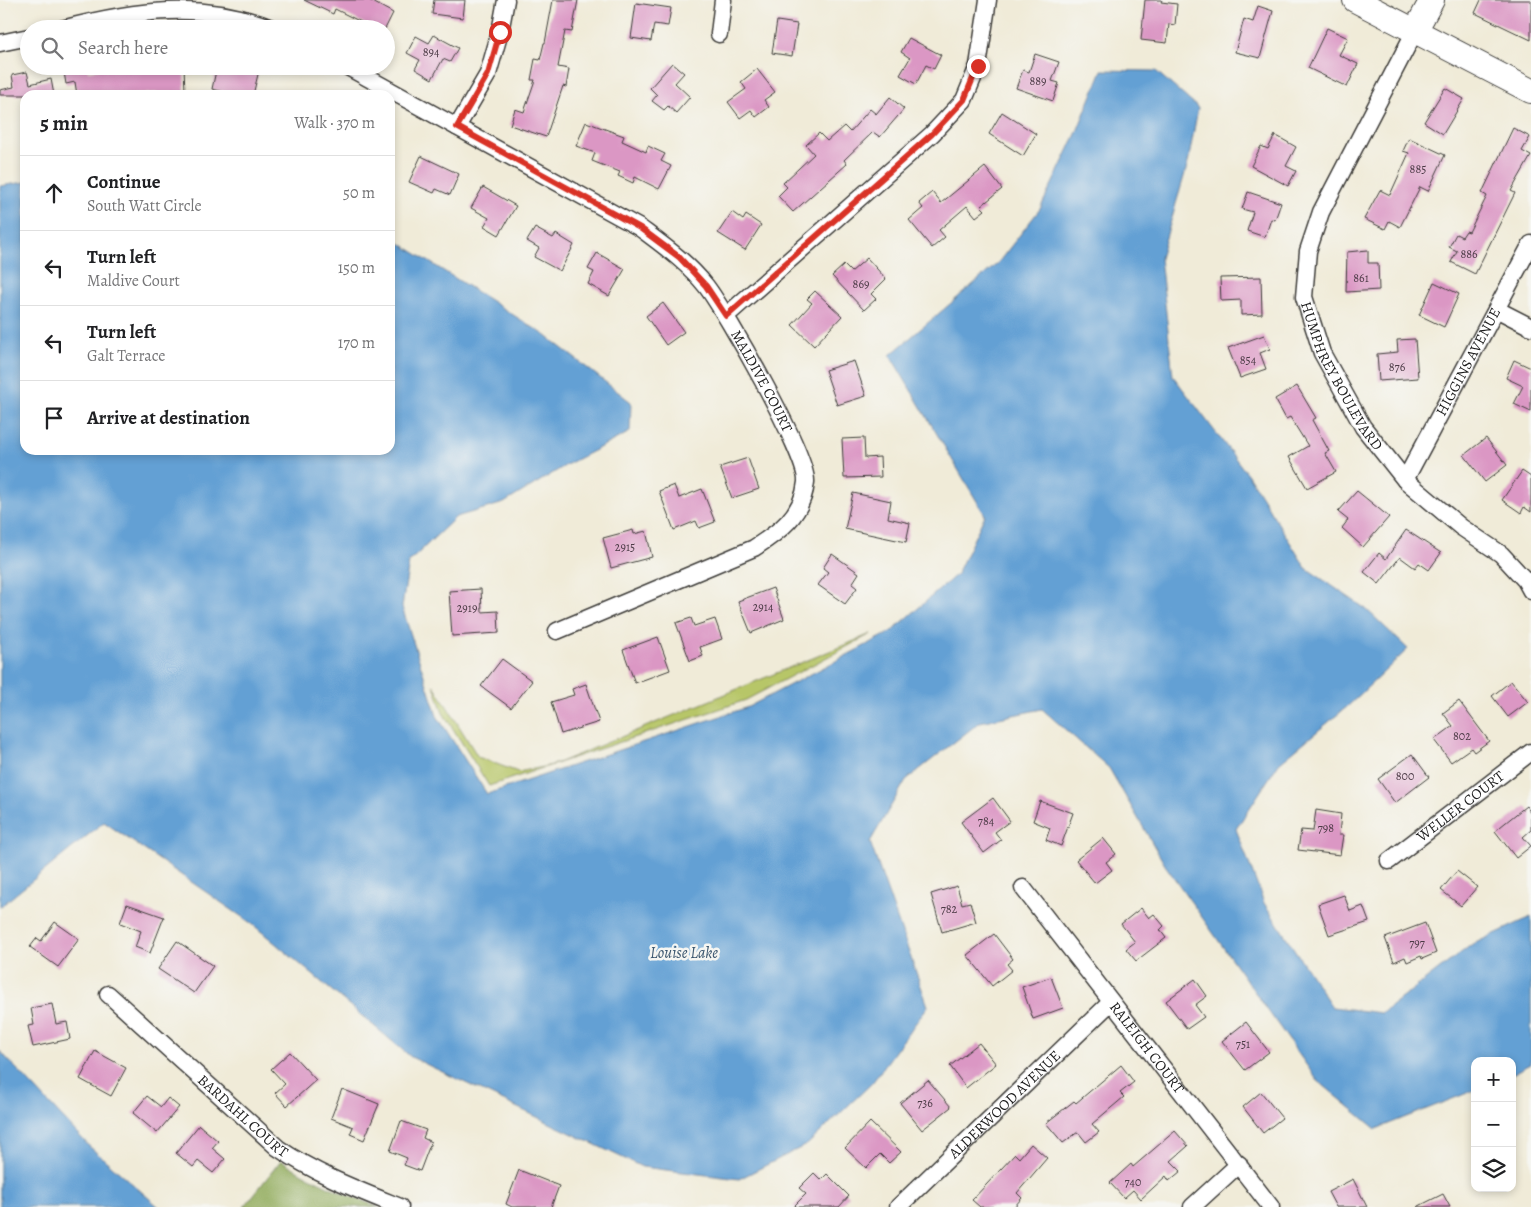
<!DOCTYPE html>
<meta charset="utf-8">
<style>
body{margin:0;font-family:Alegreya,serif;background:#f2f2f2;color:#202124}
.controls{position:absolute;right:15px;bottom:15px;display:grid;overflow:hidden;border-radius:10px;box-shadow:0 2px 8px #0003}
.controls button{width:45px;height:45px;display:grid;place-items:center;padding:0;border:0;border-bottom:1px solid #e0e0e0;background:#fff;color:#202124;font:25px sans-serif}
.stop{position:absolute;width:15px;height:15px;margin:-11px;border:4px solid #d93025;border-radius:50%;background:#fff}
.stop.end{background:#d93025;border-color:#fff;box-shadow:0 1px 5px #0008}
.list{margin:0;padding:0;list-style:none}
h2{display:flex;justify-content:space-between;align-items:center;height:65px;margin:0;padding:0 20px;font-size:21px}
h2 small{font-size:16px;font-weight:400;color:#757577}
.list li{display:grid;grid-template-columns:32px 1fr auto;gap:15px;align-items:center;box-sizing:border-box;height:75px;padding:0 20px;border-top:1px solid #e0e0e0}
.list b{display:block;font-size:19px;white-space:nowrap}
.list p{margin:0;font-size:16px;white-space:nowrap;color:#757577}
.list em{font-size:16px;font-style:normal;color:#757577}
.icon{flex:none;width:28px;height:28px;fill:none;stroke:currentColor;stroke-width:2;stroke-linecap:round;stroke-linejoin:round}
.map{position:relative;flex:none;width:1531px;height:1207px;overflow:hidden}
.search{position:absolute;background:#fff;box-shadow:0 2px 8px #0003;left:20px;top:20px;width:375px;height:55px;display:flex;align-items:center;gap:12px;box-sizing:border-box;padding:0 18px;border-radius:28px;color:#757577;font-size:19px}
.panel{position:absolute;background:#fff;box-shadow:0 2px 8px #0003;left:20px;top:90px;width:375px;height:365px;border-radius:15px}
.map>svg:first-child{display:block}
.green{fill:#b7c668;stroke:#6a7142}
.forest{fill:#91ab5c;stroke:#56643c}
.water{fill:#63a0d4;stroke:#405e78}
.building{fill:#db97c4}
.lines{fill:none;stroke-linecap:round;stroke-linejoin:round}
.street-casing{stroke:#3c3b38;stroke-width:19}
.secondary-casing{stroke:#3c3b38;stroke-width:26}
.street{stroke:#fff;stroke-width:16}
.secondary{stroke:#fff;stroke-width:24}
.route{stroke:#d93025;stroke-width:6}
.labels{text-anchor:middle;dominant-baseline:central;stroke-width:5;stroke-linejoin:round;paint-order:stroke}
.number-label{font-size:12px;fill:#4c3b46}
.street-label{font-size:15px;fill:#1c1c1c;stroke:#f6f6f2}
.water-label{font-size:16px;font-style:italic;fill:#3c576f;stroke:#f6f6f2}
</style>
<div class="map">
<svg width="1531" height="1207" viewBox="0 0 1531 1207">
<rect width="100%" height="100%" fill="#f6f6f2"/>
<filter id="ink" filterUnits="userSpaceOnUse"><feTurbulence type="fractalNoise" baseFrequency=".02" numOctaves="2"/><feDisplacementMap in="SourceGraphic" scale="10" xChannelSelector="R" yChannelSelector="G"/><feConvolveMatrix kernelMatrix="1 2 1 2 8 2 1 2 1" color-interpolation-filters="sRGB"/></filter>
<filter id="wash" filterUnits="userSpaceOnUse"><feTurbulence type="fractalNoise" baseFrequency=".0096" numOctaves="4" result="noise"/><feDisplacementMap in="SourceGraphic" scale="20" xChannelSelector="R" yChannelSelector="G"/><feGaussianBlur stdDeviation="1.12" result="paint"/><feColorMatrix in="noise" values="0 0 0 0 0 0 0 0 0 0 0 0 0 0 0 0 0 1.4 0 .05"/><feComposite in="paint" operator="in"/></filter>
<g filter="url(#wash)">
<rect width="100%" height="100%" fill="#f0ebd8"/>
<!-- green -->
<path class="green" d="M871,634L746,700L489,786L443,713L434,685L478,757L518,772L553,765Z"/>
<!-- forest -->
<path class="forest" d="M281,1160C311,1180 344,1194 378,1207H244Z"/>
<!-- water -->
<path class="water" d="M1102,70L1156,71L1198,108L1188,163L1160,258L1173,376L1248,475L1306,568L1366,609L1408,649L1348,706L1279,763L1236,829L1264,903L1332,1007L1382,1013L1471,945L1531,917V1064L1512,1074V1061H1475V1090L1376,1129L1317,1080L1165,865L1109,768L1042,709L980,722L906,780L870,842L928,1006L872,1083L808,1144L739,1179L642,1167L411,1057L251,923L104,822L0,907V186L25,182V450H390V237L545,335L631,402L630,432L568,464L504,503L456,517L409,562L402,607L437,716L487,794L748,707L891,632L957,574L985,515L890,355L997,264L1040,209L1076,134Z
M0,1051L90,1147L159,1207H0Z"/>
<g id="blocks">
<!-- building -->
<path class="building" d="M304,0H369L393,13L385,29H375L335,9L333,14Z
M434,0H465L463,18L432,14Z
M553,0H578L572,32L565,31L558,67L569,69L566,87L563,86L546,137L510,125L515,109L524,112L535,80H531L535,59L540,60L544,43H545Z
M1145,0H1162L1161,2L1177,4L1175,25L1169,24L1167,43L1141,40Z
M1481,0H1531V40L1475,13Z
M636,3L671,8L668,26L654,24L651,41L631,38Z
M1258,6L1273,11L1260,58L1235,52L1244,19L1253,22Z
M777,21L797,24L792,56L772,53Z
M1327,28L1348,38L1339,55L1358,64L1347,87L1308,68Z
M434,35L458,48L450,62L443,59L432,79L415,69L420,60L407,53L416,36L429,43Z
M909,38L941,55L934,69L926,65L916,84L900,75L910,58L901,52Z
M1035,54L1059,62L1052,81L1059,83L1053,101L1016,88L1023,70L1029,72Z
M672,63L684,73L675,83L690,97L676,113L668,106L664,110L652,101L657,95L650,88Z
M63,66H87L88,71L115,66H184L185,92L77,95L75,82L66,84Z
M217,66H260L253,95H236L212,89Z
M757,69L775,92L764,100L769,107L756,117L751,110L740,118L728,102L746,89L741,82Z
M27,72L30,84L51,79L54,95H0V90L14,87L12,75Z
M1445,88L1464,99L1443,134L1424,122Z
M890,97L904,109L880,137L873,132L844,160L847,164L793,212L778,196L787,187L783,183L814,154L806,145L819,133L827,141L844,126L850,132L870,109L876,114Z
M1002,112L1036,134L1023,156L989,134Z
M586,122L624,136L622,141L646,152L648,146L665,154L661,161L671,166L659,189L635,177L633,183L618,176L620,172L592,161L595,153L576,146Z
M1513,128L1530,137L1522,151L1531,156L1511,191L1515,193L1475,274L1451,262L1457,251L1449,247L1456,234L1462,237L1466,231L1469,232L1487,196L1482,193Z
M1275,135L1296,147L1286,166L1296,171L1288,186L1251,166L1261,146L1268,149Z
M1409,138L1445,155L1428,191L1420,187L1400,227L1389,221L1385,229L1364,219L1380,190L1390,195L1409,153L1403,151Z
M421,156L459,174L450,195L436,189L434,193L409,182Z
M985,167L1002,189L981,206L985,210L976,217L967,206L939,230L945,237L932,248L909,220L923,208L919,203L932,192L941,203Z
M483,187L516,206L499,235L484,226L489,218L471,208Z
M1248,192L1281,203L1275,220L1271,219L1265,237L1247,231L1253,212L1242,209Z
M732,212L743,220L746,215L761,225L745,250L718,233Z
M535,228L553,238L556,234L574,245L560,271L534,257L539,248L527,241Z
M1368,250V263H1378L1379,290L1346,292L1347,252Z
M597,253L625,269L609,296L588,284L594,272L588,269Z
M867,258L886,279L871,294L876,299L864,310L832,276L844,265L851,272Z
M1261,277L1262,314L1241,315V300L1221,301L1220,278Z
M1434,282L1459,294L1444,327L1419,315Z
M815,291L842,316L814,346L792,325L812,303L807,299Z
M663,303L684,332L666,345L646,316Z
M1264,335L1270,349L1260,353L1266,369L1240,378L1228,348Z
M1415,339L1418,378L1379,381L1377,354L1398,352L1397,340Z
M1514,360L1531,368V412L1514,404L1523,386L1506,378Z
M854,361L866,396L837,405L825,370Z
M1297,386L1316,418L1312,420L1329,451L1325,453L1336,472L1307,488L1289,457L1308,446L1290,417L1286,419L1275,399Z
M864,438L865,458L880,457L881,477L844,478L842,439Z
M1486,438L1507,465L1485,482L1464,455Z
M748,458L759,489L732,498L720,467Z
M1522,471L1531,477V512L1524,507L1521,513L1502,500Z
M674,485L679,498L702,489L715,522L699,528L696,521L674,530L659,491Z
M1357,491L1389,517L1363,547L1342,528L1348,520L1338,512Z
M853,493L891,501L888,518L910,523L906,542L845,529Z
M633,530L634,534L646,531L652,557L611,568L603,538Z
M1406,530L1441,553L1429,570L1419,563L1415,568L1400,557L1379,584L1364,572L1379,553L1386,559Z
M832,554L859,573L852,584L857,588L845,604L818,585L828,572L823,568Z
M773,588L784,619L751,633L738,601Z
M481,589L482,612L498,611L499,633L452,636L449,591Z
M691,618L694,626L715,619L722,639L700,647L703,656L690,661L676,623Z
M658,637L670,670L635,683L623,650Z
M502,659L532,681L511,708L481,686Z
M1511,681L1528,702L1508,717L1492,696Z
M586,684L599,722L561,734L551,702L574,695L572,689Z
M1459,701L1489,741L1474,752L1471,748L1451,762L1434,740L1453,726L1443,713Z
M1412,754L1429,777L1395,803L1378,779Z
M993,798L1010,821L995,832L1001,840L984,853L961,822Z
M1040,801L1073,813L1061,846L1046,840L1050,828L1033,821Z
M1526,806L1531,813V830L1523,837L1531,846L1516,858L1495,831Z
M1316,810L1341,814L1339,835H1343L1340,855L1298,850L1301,830L1313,831Z
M1103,838L1116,854L1106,862L1112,870L1095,883L1076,860Z
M1457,871L1477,887L1461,906L1441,890Z
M957,886L962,904L970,902L976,922L942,932L931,894Z
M1344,895L1350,911L1363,906L1369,922L1329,935L1318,904Z
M127,904L164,917L150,953L135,947L141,931L120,923Z
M1141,908L1149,918L1154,914L1164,926L1160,930L1166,938L1136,961L1126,949L1135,942L1121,924Z
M55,922L79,939L58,967L30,947L37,938L41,941Z
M1425,923L1436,953L1422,959L1421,956L1407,962L1405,957L1394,962L1385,938Z
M994,934L1013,959L1007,964L1012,970L992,986L967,955Z
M177,941L213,966L194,993L158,969Z
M1051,977L1063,1008L1033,1019L1022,987Z
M1195,979L1207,996L1195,1005L1204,1017L1187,1029L1166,1001Z
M52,1004L56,1024L67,1022L70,1039L33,1047L28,1026L34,1025L31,1008Z
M1246,1022L1269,1052L1245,1070L1222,1041Z
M979,1043L996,1064L966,1088L950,1066Z
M95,1051L126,1068L111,1096L80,1079Z
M290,1052L316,1080L287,1106L275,1093L285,1084L271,1069Z
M1121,1065L1134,1082L1120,1093L1124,1097L1092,1124L1099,1132L1086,1142L1078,1132L1063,1143L1046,1123L1074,1101L1076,1103Z
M928,1080L951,1107L922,1130L900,1103Z
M342,1089L379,1104L364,1140L350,1134L353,1127L331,1118Z
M1261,1092L1282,1118L1263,1133L1243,1107Z
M147,1096L161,1107L168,1098L179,1107L157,1133L133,1113Z
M401,1121L426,1130L423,1138L431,1142L420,1171L404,1165L407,1158L390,1151Z
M870,1122L901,1152L889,1163L880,1154L866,1168L845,1148Z
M199,1125L218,1141L212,1148L225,1159L213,1173L198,1161L193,1167L176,1153Z
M1175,1131L1188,1146L1171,1161L1181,1171L1169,1181L1166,1176L1141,1199L1133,1190L1124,1198L1110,1183L1131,1164L1133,1167Z
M1031,1144L1047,1158L1017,1193L1022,1198L1014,1207H980L972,1200L1015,1154L1019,1158Z
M519,1170L559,1186L551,1207H512L506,1204Z
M814,1173L821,1180L827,1174L849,1196L839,1207H793L806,1194L799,1188Z
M1353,1179L1367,1207H1336L1328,1192Z
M1443,1194L1450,1207H1417Z"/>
</g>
</g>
<g filter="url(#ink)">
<use href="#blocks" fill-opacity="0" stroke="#3c3b38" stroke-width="1"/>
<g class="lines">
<!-- street casing -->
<g class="street-casing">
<g id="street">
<path d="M62,29C134,10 203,0 274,29"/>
<path id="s1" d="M1415,31L1321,212L1308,251L1304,297L1322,353L1363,427L1405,480L1461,527L1501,554L1525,580L1531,591"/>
<path d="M719,34L723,0"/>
<path d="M0,43L29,37"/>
<path id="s2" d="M346,66L640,228C664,246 688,263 706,286C726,312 808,455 806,482C803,515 779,532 754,548L557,631"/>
<path d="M457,127L488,74L500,32L506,0"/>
<path d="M1498,310L1531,327"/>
<path d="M726,316L932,134L964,100L978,66L988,0"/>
<path id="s3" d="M1405,480L1531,244"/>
<path id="s4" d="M1389,861L1531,752"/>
<path id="s5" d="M1023,888L1271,1207"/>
<path id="s6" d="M108,994L278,1148C316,1174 358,1190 400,1207"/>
<path id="s7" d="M898,1207L1111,1002"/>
<path d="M1192,1207L1239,1164"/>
</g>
</g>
<!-- secondary casing -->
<g class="secondary-casing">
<path id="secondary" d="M1355,0L1531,91
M1415,31L1432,0"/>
</g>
<!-- street -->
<use href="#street" class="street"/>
<!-- secondary -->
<use href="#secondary" class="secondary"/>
</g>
</g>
<g class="lines" filter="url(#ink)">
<!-- route -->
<path class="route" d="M500,32L488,74L457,127L640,228L679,257L706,286L726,316L932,134L964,100L978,66"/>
</g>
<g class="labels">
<!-- number labels -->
<g class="number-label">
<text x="431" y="52">894</text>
<text x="1038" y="81">889</text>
<text x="1418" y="169">885</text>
<text x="1469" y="254">886</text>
<text x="1361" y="278">861</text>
<text x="861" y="284">869</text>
<text x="1248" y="360">854</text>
<text x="1397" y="367">876</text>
<text x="625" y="547">2915</text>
<text x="763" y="607">2914</text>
<text x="467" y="608">2919</text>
<text x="1462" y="736">802</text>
<text x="1405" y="776">800</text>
<text x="986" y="821">784</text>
<text x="1326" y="828">798</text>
<text x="949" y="909">782</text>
<text x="1417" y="943">797</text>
<text x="1243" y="1044">751</text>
<text x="925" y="1103">736</text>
<text x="1133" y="1182">740</text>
</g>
<!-- street labels -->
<g class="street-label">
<text stroke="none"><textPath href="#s3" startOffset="134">HIGGINS AVENUE</textPath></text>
<text stroke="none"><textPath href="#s1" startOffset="379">HUMPHREY BOULEVARD</textPath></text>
<text stroke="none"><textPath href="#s2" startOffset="534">MALDIVE COURT</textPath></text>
<text stroke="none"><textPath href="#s4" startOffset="90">WELLER COURT</textPath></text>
<text stroke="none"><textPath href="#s5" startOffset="202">RALEIGH COURT</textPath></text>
<text stroke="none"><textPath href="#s7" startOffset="148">ALDERWOOD AVENUE</textPath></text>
<text stroke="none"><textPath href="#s6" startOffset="182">BARDAHL COURT</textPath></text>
</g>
<!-- water labels -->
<g class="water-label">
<text x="684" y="953">Louise Lake</text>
</g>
</g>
</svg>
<div class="controls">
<button>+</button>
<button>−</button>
<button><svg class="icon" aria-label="layers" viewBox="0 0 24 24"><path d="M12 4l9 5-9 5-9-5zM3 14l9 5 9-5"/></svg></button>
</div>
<div class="stop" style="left:500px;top:32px"></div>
<div class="stop end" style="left:978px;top:66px"></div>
<div class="search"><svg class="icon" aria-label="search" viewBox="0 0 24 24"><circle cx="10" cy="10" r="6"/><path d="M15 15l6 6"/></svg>Search here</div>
<section class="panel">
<h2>5 min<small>Walk · 370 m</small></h2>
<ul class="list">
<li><svg class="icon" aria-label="ahead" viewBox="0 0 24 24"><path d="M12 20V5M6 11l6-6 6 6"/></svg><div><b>Continue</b><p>South Watt Circle</p></div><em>50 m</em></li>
<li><svg class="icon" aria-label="left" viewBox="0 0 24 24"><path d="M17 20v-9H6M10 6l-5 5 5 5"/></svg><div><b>Turn left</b><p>Maldive Court</p></div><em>150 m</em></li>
<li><svg class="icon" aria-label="left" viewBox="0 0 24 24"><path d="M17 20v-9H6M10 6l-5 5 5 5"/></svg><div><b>Turn left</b><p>Galt Terrace</p></div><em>170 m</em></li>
<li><svg class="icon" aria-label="arrive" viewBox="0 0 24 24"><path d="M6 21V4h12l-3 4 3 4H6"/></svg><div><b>Arrive at destination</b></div></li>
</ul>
</section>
</div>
